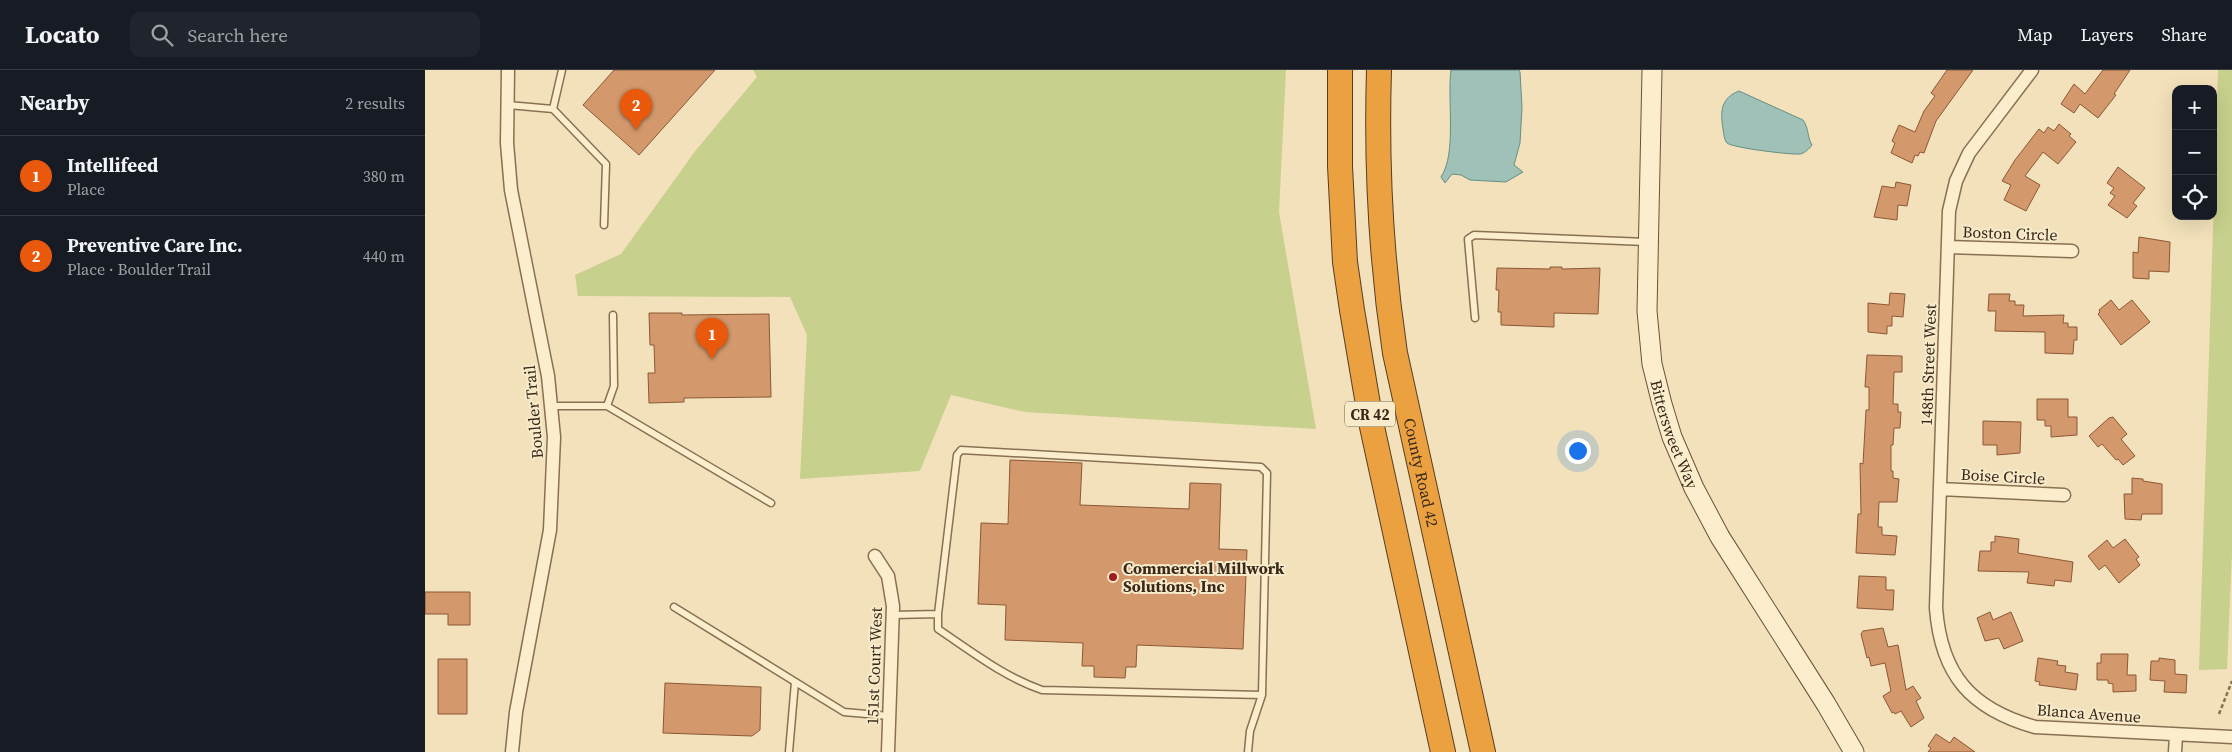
<!DOCTYPE html>
<meta charset="utf-8">
<style>
body{margin:0;font-family:"Source Serif 4",serif;background:#20242c;color:#f1f3f6}
.controls{position:absolute;right:15px;top:15px;display:grid;overflow:hidden;border-radius:10px;box-shadow:0 5px 20px #0002}
.controls button{width:45px;height:45px;display:grid;place-items:center;padding:0;border:0;border-bottom:1px solid #363941;background:#171b24;color:#f1f3f6;font:25px sans-serif}
.you{position:absolute;left:1152px;top:380px;width:18px;height:18px;margin:-12px;border:4px solid #fff;border-radius:50%;background:#1a73e8;box-shadow:0 0 0 8px #1a73e833}
.badge{display:grid;place-items:center;width:32px;height:32px;border-radius:50%;background:#ea580c;color:#fff;font-size:16px;font-weight:700}
.pin{position:absolute;translate:-50% -41px;filter:drop-shadow(0 1px 2px #0008)}
.pin::after{content:'';position:absolute;top:26px;width:18px;height:15px;background:inherit;clip-path:polygon(0 0,100% 0,50% 100%)}
.list{margin:0;padding:0;list-style:none}
h2{display:flex;justify-content:space-between;align-items:center;height:65px;margin:0;padding:0 20px;font-size:21px}
h2 small{font-size:16px;font-weight:400;color:#9ea1a6}
.list li{display:grid;grid-template-columns:32px 1fr auto;gap:15px;align-items:center;box-sizing:border-box;height:80px;padding:0 20px;border-top:1px solid #363941}
.list b{display:block;font-size:19px;white-space:nowrap}
.list p{margin:0;font-size:16px;white-space:nowrap;color:#9ea1a6}
.list em{font-size:16px;font-style:normal;color:#9ea1a6}
.icon{flex:none;width:28px;height:28px;fill:none;stroke:currentColor;stroke-width:2;stroke-linecap:round;stroke-linejoin:round}
.map{position:relative;flex:none;width:1807px;height:682px;overflow:hidden}
header{display:flex;align-items:center;gap:30px;box-sizing:border-box;height:70px;padding:0 25px;background:#171b24;border-bottom:1px solid #363941}
header strong{font-size:24px}
nav{display:flex;gap:28px;margin-inline-start:auto;font-size:18px}
.search{width:350px;height:45px;background:#20242c;display:flex;align-items:center;gap:12px;box-sizing:border-box;padding:0 18px;border-radius:10px;color:#9ea1a6;font-size:19px}
main{display:flex}
aside{flex:1;background:#171b24}
.map>svg:first-child{display:block}
.green{fill:#c8d08d}
.water{fill:#9fc1b7;stroke:#668f85}
.building{fill:#d3986c;stroke:#8b5836}
.lines{fill:none;stroke-linecap:round;stroke-linejoin:round}
.lane-casing{stroke:#897053;stroke-width:9}
.street-casing{stroke:#897053;stroke-width:15}
.secondary-casing{stroke:#6b5136;stroke-width:21}
.highway-casing{stroke:#563e28;stroke-width:26}
.path{stroke:#897053;stroke-width:2.5;stroke-dasharray:4 2.5;stroke-linecap:butt}
.lane{stroke:#fceecd;stroke-width:6}
.street{stroke:#fceecd;stroke-width:12}
.secondary{stroke:#fceecd;stroke-width:19}
.highway{stroke:#eba140;stroke-width:24}
.poi-dot{fill:#9e1d1d;stroke:#f8ebca;stroke-width:2}
.labels{text-anchor:middle;dominant-baseline:central;stroke-width:4;stroke-linejoin:round;paint-order:stroke}
.shield{fill:#f8ebca;stroke:#71624e;stroke-width:1}
.shield-label{font-size:15px;font-weight:bold;fill:#372819}
.street-label{font-size:16px;fill:#372819;stroke:#f8ebca}
.poi-label{font-size:16px;font-weight:bold;fill:#372819;stroke:#f8ebca;text-anchor:start}
</style>
<header>
<strong>Locato</strong>
<div class="search"><svg class="icon" aria-label="search" viewBox="0 0 24 24"><circle cx="10" cy="10" r="6"/><path d="M15 15l6 6"/></svg>Search here</div>
<nav><a>Map</a><a>Layers</a><a>Share</a></nav>
</header>
<main>
<aside>
<h2>Nearby<small>2 results</small></h2>
<ul class="list">
<li><span class="badge">1</span><div><b>Intellifeed</b><p>Place</p></div><em>380 m</em></li>
<li><span class="badge">2</span><div><b>Preventive Care Inc.</b><p>Place · Boulder Trail</p></div><em>440 m</em></li>
</ul>
</aside>
<div class="map">
<svg width="1807" height="682" viewBox="0 0 1807 682">
<rect width="100%" height="100%" fill="#f2e1ba"/>
<!-- green -->
<path class="green" d="M328,0H861L854,142L891,359L600,342L526,325L495,401L375,409L382,265L365,227L153,226L150,205L196,184L271,80L332,7Z
M1793,0H1807V482L1802,599L1774,600Z"/>
<!-- water -->
<path class="water" d="M1026,0H1094L1095,2L1097,37L1095,73L1089,95L1098,102L1081,112L1045,110L1036,105L1027,104L1020,113L1016,107C1032,83 1022,30 1026,0Z
M1314,21L1378,50C1384,58 1382,67 1387,75C1384,79 1380,83 1375,84C1367,85 1308,78 1302,73C1299,70 1299,64 1298,59C1295,41 1296,28 1314,21Z"/>
<!-- building -->
<path class="building" d="M189,0H290L214,85L158,35Z
M1522,0H1548L1511,51L1499,83L1495,82L1493,86L1490,85L1487,93L1466,83L1470,73L1467,71L1474,55L1490,62L1499,41L1510,26L1506,23Z
M1678,0H1705L1689,24L1691,25L1673,48L1655,34L1649,43L1636,34L1649,14L1660,24Z
M1634,54L1646,64L1644,66L1651,72L1633,94L1618,82L1600,106L1615,115L1601,141L1579,130L1586,115L1577,111L1590,90L1614,59L1619,63L1623,57L1629,61Z
M1693,97L1720,118L1708,133L1712,136L1702,148L1683,135L1690,126L1685,123L1689,118L1682,113Z
M1471,112L1486,115L1482,136L1473,135L1472,150L1449,147L1457,116L1470,118Z
M1714,167L1745,172L1744,202L1724,201V209L1708,208V182L1713,183Z
M1125,197H1137V199L1175,198L1173,244L1129,243V257L1076,255V242H1073L1074,220H1071L1072,198L1125,199Z
M1465,223L1480,224L1478,247L1467,246V256H1462V264L1443,262V233L1464,235Z
M1564,224H1585L1584,231H1590V235H1599L1598,246L1639,245L1638,253H1643V257H1652V270H1649L1648,284L1620,283V262L1570,261L1571,241H1563Z
M1686,230L1694,240L1707,230L1725,252L1696,275L1673,244L1675,242L1674,240Z
M224,243H257V245L344,244L346,327L259,328V332L224,333L223,303H230L229,275H225Z
M1442,285L1477,286V302H1469L1468,334H1473V342H1476L1475,358H1469L1468,375H1466V401H1468V408L1474,409L1472,432H1454L1453,457H1457V465L1472,466L1470,485L1431,483L1433,444H1436L1435,393L1438,394L1441,340H1444V317H1440Z
M1612,329H1643V347H1652V365L1626,367V356H1620V350H1612Z
M1688,347L1702,364L1696,369L1710,386L1698,395L1693,389L1691,390L1677,374L1673,377L1664,366L1684,348Z
M1558,351L1596,352L1595,383L1572,385V375H1558Z
M585,390L657,393L655,435L764,439L765,413L796,414L794,479L822,480L818,579L712,575L711,597H701L700,608L669,607V596H657L658,573L580,570L581,535L553,534L556,453L583,454Z
M1707,408L1718,409V411L1737,414V444H1717L1716,450L1700,449L1699,424H1707Z
M1570,466L1594,469L1593,483L1648,492L1646,512L1630,510L1629,516L1602,513L1604,502L1553,501L1555,481H1566V472H1570Z
M1700,469L1714,487L1711,489L1715,495L1694,513L1680,495L1674,500L1663,486L1682,470L1688,478Z
M1434,506L1461,507V520H1469L1468,540L1432,538Z
M0,522H45V555H23V544H0Z
M1565,542L1568,550L1586,542L1598,571L1579,579L1574,568L1560,571L1552,548Z
M1458,558L1463,577L1473,575L1481,620L1488,616L1496,628L1491,631L1499,648L1486,657L1476,641L1470,644L1469,642L1467,643L1458,626L1466,621L1460,593L1446,596L1444,587L1442,588L1436,564L1438,561Z
M1676,584H1703L1702,605H1711V621L1688,622V614L1683,613V610H1672V593H1676Z
M1613,588L1633,591L1632,595L1641,596L1640,602L1653,604L1651,620L1614,615L1615,612L1610,611Z
M1734,588L1750,590V604L1762,605L1761,623L1739,622L1740,611L1725,610L1726,591H1734Z
M13,589H42V644H13Z
M240,613L336,617L335,660L327,666L238,663Z
M1511,664L1525,673L1529,667L1550,682H1503L1506,678L1503,676Z"/>
<g class="lines">
<!-- lane casing -->
<g class="lane-casing">
<path id="lane" d="M82,35L128,39L181,94L179,155
M128,39L137,0
M1050,248L1043,169L1049,165L1221,172
M126,336H182L346,433
M182,336L189,316L188,245
M249,537L419,642L464,646
M468,545L513,544V559C546,581 579,607 617,620L837,625L842,403L836,397L536,380L532,385L513,544
M364,682L370,612
M823,682L825,661L837,625"/>
</g>
<!-- street casing -->
<g class="street-casing">
<path id="street" d="M83,0L82,73L86,120L123,306L129,367L125,460L91,642L87,682
M1607,0L1544,83L1531,111L1524,141L1511,538C1516,605 1546,639 1610,657L1807,667
M1523,177L1647,181
M1515,419L1639,425
M450,486L463,506L468,536L463,682
M1750,682L1751,665"/>
</g>
<!-- secondary casing -->
<g class="secondary-casing">
<g id="secondary">
<path id="s1" d="M1227,0L1222,241L1227,294L1237,334L1247,367L1269,418L1295,467L1401,634L1429,682"/>
</g>
</g>
<!-- highway casing -->
<g class="highway-casing">
<g id="highway">
<path d="M915,0V96L920,192L927,240L946,352L1018,682"/>
<path id="s2" d="M954,0C951,95 956,189 970,283L1058,682"/>
</g>
</g>
<!-- path -->
<path class="path" d="M1794,644L1807,611"/>
<!-- lane -->
<use href="#lane" class="lane"/>
<!-- street -->
<use href="#street" class="street"/>
<!-- secondary -->
<use href="#secondary" class="secondary"/>
<!-- highway -->
<use href="#highway" class="highway"/>
</g>
<!-- markers -->
<circle class="poi-dot" cx="688" cy="507" r="5"/>
<g class="labels">
<!-- shield labels -->
<rect class="shield" x="920" y="331.5" width="50" height="25" rx="4"/>
<g class="shield-label">
<text x="945" y="344">CR 42</text>
</g>
<!-- street labels -->
<g class="street-label">
<text transform="translate(1585 163) rotate(2)">Boston Circle</text>
<text transform="translate(1503 295) rotate(-88)">148th Street West</text>
<text transform="translate(108 342) rotate(-95)">Boulder Trail</text>
<text stroke="none"><textPath href="#s1" startOffset="368">Bittersweet Way</textPath></text>
<text stroke="none"><textPath href="#s2" startOffset="406">County Road 42</textPath></text>
<text transform="translate(1578 406) rotate(3)">Boise Circle</text>
<text transform="translate(449 596) rotate(-88)">151st Court West</text>
<text transform="translate(1664 643) rotate(4)">Blanca Avenue</text>
</g>
<!-- poi labels -->
<g class="poi-label">
<text x="698" y="498">Commercial Millwork<tspan x="698" dy="18">Solutions, Inc</tspan></text>
</g>
</g>
</svg>
<div class="controls">
<button>+</button>
<button>−</button>
<button><svg class="icon" aria-label="locate" viewBox="0 0 24 24"><circle cx="12" cy="12" r="6"/><path d="M12 2v4M12 18v4M2 12h4M18 12h4"/></svg></button>
</div>
<div class="you"></div>
<div class="pin badge" style="left:287px;top:289px">1</div>
<div class="pin badge" style="left:211px;top:60px">2</div>
</div>
</main>
